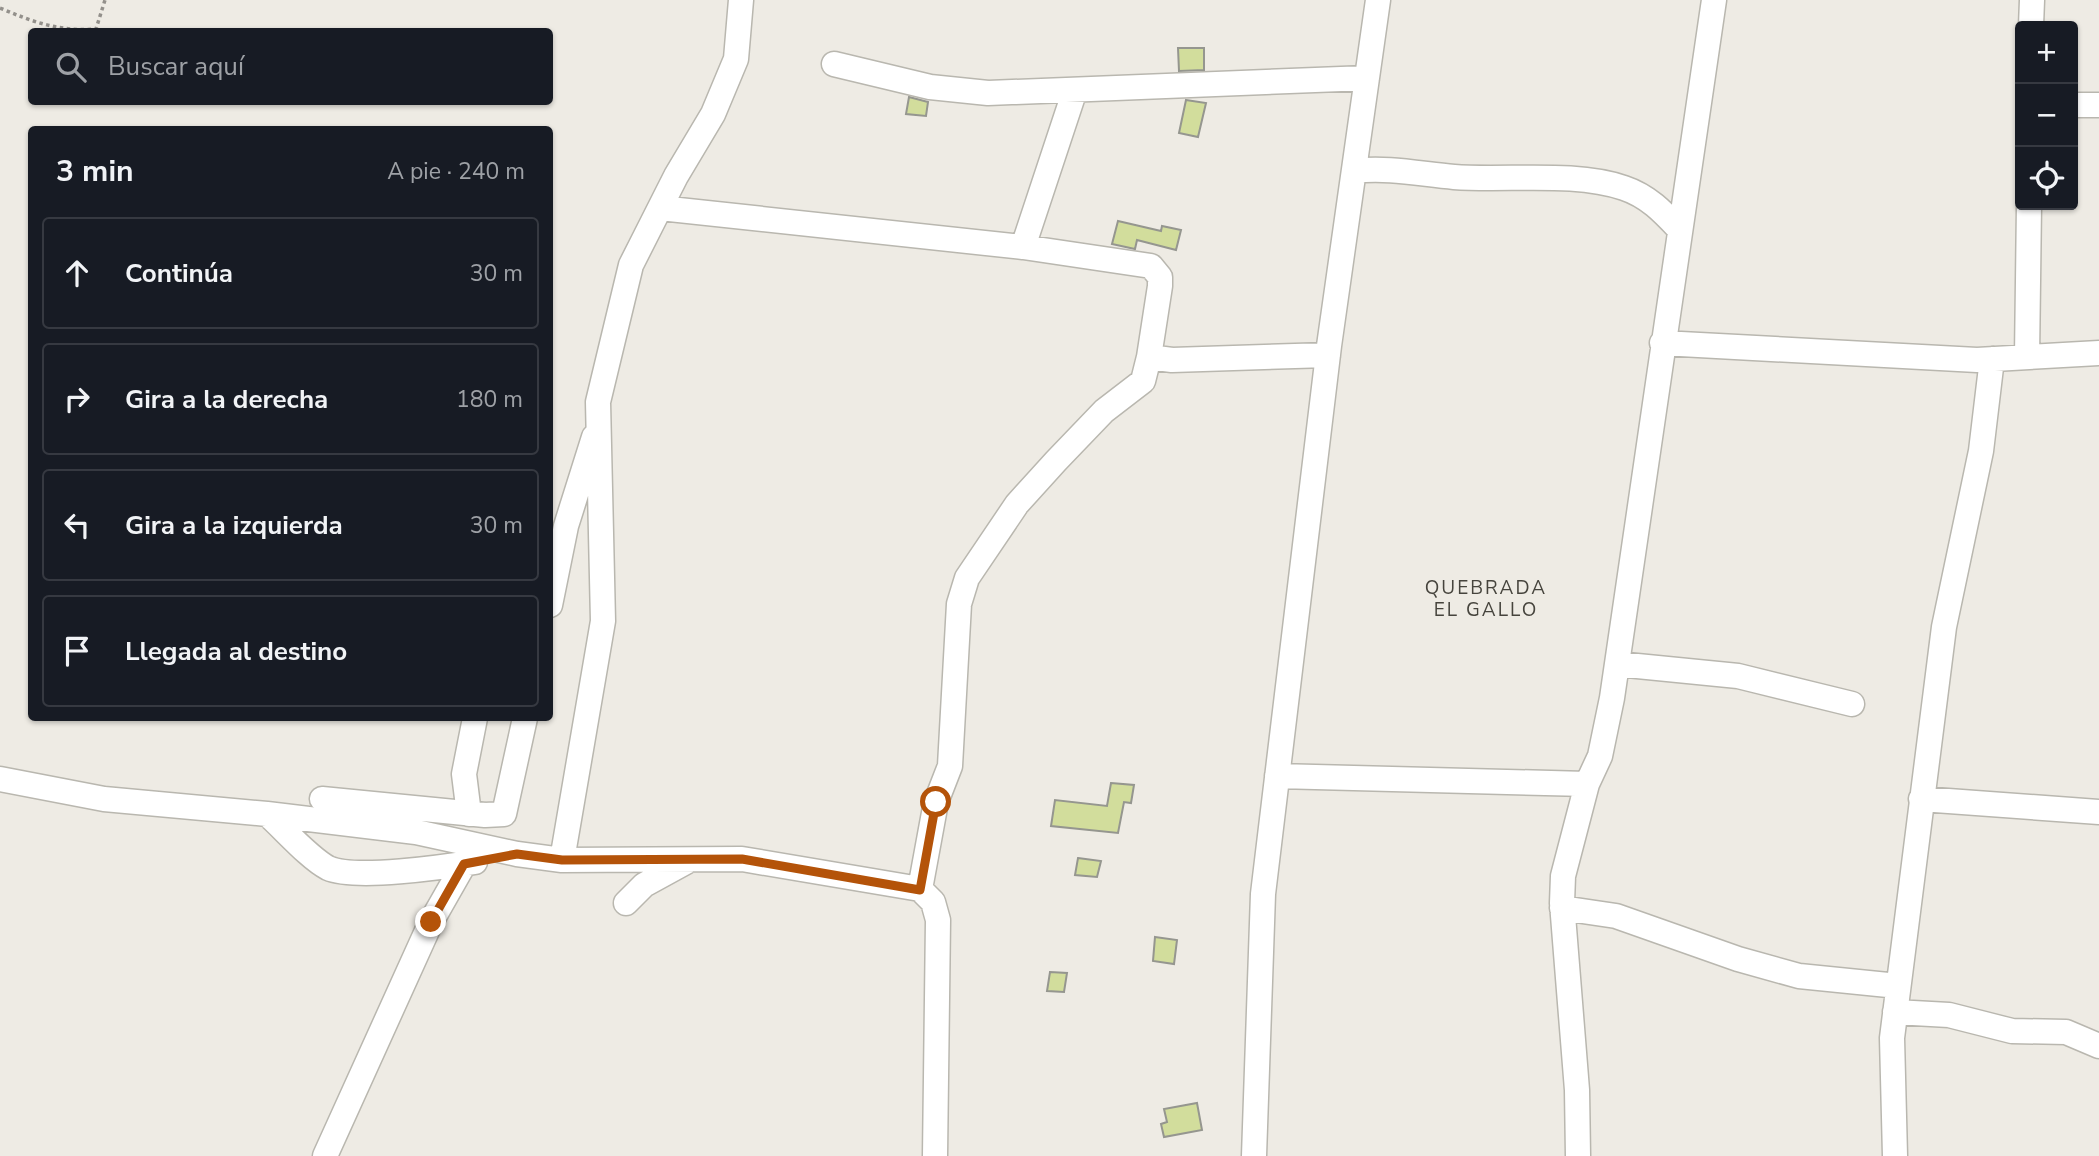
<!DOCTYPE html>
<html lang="es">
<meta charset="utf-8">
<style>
body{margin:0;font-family:"Nunito Sans",sans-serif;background:#20242c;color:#f1f3f6}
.controls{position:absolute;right:21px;top:21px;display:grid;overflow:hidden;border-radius:7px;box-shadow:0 2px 5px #0004}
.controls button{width:63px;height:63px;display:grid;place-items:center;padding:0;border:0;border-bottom:2px solid #363941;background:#171b24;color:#f1f3f6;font:35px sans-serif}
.stop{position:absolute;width:21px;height:21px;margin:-16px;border:5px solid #b45309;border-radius:50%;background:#fff}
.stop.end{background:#b45309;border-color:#fff;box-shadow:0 2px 7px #0008}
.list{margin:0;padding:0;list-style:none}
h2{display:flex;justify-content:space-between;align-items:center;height:91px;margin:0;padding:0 28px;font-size:30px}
h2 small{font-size:23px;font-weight:400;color:#9ea1a6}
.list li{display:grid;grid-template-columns:46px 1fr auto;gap:21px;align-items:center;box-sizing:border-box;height:112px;margin:0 14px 14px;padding:0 14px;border:2px solid #363941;border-radius:7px}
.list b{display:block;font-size:26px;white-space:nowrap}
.list em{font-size:23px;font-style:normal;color:#9ea1a6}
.icon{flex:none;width:38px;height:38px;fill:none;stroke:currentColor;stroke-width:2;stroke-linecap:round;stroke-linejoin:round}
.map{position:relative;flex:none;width:2099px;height:1156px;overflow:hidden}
.search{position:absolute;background:#171b24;box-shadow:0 2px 5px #0004;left:28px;top:28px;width:525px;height:77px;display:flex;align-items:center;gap:18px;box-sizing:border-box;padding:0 24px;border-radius:7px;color:#9ea1a6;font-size:26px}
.panel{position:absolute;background:#171b24;box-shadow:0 2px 5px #0004;left:28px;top:126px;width:525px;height:595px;border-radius:7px}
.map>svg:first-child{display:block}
.building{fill:#d2dd9c;stroke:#95968f;stroke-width:2}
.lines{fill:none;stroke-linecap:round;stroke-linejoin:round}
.minor-casing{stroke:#b9b7af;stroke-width:27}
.path{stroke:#93908b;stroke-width:3.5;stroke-dasharray:3.5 3.5;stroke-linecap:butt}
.minor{stroke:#fff;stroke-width:24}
.route{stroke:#b45309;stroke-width:9}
.labels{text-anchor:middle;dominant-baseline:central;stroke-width:6;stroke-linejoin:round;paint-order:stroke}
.neighbourhood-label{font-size:19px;letter-spacing:2px;fill:#46443d;stroke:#eeebe4}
</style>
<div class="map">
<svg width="2099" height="1156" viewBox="0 0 2099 1156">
<rect width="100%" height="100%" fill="#eeebe4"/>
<!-- building -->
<path class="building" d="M1178,48H1204V70L1179,71Z
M909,97L928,102L926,116L906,114Z
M1186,100L1206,103L1198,137L1179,133Z
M1118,221L1161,231L1162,226L1181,230L1176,250L1137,240L1135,249L1112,244Z
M1111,783L1134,785L1131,803L1124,802L1118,833L1051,826L1055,800L1107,806Z
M1078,858L1101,861L1097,877L1075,875Z
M1155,937L1177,940L1174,964L1153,961Z
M1050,972L1067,973L1064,992L1047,991Z
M1197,1103L1202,1130L1164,1137L1161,1124L1167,1122L1164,1109Z"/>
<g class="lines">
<!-- minor casing -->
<g class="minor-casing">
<path id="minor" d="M2031,26L2032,0
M834,64L930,87L988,93L1367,78
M2073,105H2099
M1354,171C1388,167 1420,174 1454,177C1506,181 1575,171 1624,188C1648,196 1663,212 1679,229
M660,208L1023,247L1151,266L1160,277V286L1149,357L1172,360L1328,355
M1023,247L1075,90
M1662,343L1977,360L2099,353
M2027,357L2029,205
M550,605L566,526L594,437
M1617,664L1738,676L1852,704
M1277,776L1587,784
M0,779L104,799L267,814L416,832L517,854L562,860L742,859L920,889L933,902L938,920L935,1156
M322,799L485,815L504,814L525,718
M1921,799L2099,812
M267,814C284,829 309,858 328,868C355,880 444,867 475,862
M469,814L464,774L475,718
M562,860L603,621L598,402L631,265L676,176L713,114L736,59L741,0
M920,889L936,802L950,766L959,604L967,578L1017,504L1056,461L1104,411L1143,381L1149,357
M626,903L644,885L686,862
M1562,908L1616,916L1738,959L1799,976L1898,986
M1895,1012L1949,1015L2012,1031L2066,1032L2099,1046
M325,1156L431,922L464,864
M1254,1156L1263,894L1329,346L1378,0
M1578,1156L1577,1090L1562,903L1563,876L1587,784L1600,756L1612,698L1714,0
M1895,1156L1892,1038L1944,627L1981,451L1992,359"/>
</g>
<!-- path -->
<path class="path" d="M0,8C33,22 60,32 96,29L105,0"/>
<!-- minor -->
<use href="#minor" class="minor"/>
</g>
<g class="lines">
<!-- route -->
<path class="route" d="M431,922L464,864L517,854L562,860L742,859L920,890L936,802"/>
</g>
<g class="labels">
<!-- neighbourhood labels -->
<g class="neighbourhood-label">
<text x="1486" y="588">QUEBRADA<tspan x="1486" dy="22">EL GALLO</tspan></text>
</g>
</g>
</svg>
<div class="controls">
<button>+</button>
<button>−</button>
<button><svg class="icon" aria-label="locate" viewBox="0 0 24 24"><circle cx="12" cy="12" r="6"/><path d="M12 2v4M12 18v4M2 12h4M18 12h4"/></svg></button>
</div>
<div class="stop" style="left:936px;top:802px"></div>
<div class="stop end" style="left:431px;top:922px"></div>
<div class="search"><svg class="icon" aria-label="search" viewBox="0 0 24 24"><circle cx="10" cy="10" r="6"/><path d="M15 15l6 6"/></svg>Buscar aquí</div>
<section class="panel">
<h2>3 min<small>A pie · 240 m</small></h2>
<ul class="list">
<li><svg class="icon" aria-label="ahead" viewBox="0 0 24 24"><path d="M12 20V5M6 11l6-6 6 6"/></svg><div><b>Continúa</b></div><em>30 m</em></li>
<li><svg class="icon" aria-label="right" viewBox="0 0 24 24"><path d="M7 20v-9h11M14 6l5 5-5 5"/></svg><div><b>Gira a la derecha</b></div><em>180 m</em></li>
<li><svg class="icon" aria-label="left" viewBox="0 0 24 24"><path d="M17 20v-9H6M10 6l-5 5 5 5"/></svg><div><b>Gira a la izquierda</b></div><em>30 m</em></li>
<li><svg class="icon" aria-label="arrive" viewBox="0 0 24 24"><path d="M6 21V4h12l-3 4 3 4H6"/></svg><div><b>Llegada al destino</b></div></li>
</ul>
</section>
</div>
